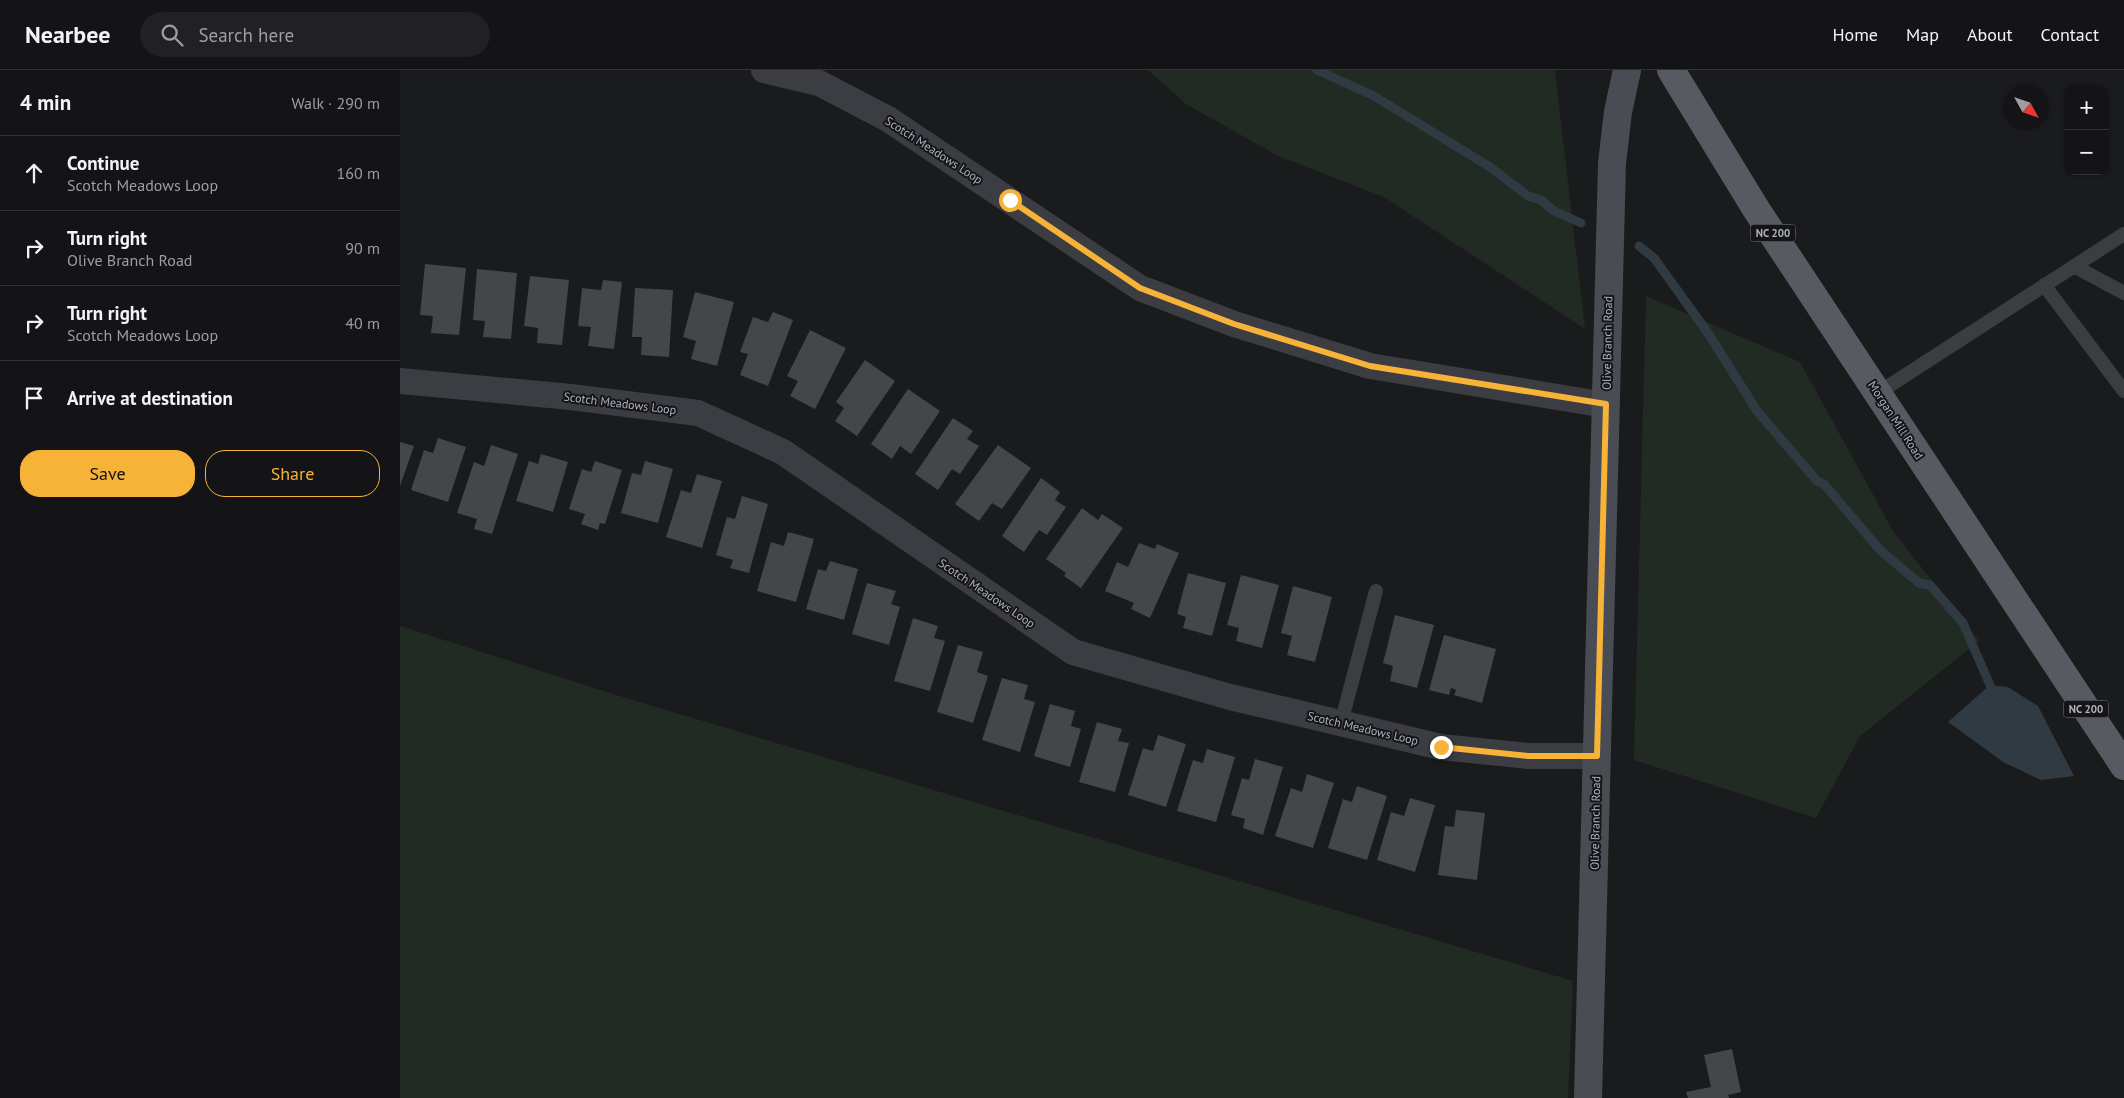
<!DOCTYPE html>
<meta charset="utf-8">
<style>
body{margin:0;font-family:"PT Sans",sans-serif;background:#212123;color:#f1f3f6}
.controls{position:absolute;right:15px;top:15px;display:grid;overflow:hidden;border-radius:10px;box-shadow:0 1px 4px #0004}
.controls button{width:45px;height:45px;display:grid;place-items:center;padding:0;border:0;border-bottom:1px solid #333335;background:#141416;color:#f1f3f6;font:25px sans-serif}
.compass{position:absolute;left:1604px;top:15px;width:45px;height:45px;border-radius:50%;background:#141416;box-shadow:0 1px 4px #0004;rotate:130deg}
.stop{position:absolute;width:15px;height:15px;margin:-11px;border:4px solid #f7b238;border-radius:50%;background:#fff}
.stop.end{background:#f7b238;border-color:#fff;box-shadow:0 1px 5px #0008}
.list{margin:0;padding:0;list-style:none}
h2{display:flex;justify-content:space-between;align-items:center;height:65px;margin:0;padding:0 20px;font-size:21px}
h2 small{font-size:16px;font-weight:400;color:#9d9ea1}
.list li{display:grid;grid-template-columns:32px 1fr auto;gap:15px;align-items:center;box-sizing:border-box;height:75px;padding:0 20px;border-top:1px solid #333335}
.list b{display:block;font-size:19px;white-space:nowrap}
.list p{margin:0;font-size:16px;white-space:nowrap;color:#9d9ea1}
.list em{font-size:16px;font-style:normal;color:#9d9ea1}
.actions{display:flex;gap:10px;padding:15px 20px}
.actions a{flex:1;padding:11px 0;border:1px solid #f7b238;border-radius:20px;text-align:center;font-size:18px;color:#f7b238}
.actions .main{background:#f7b238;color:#111}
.icon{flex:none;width:28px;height:28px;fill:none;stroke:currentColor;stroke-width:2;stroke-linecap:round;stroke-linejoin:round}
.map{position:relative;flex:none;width:1724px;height:1028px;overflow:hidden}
header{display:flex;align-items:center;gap:30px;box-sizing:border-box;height:70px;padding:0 25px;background:#141416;border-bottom:1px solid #333335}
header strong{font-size:24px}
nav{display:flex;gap:28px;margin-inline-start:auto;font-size:18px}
.search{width:350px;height:45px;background:#212123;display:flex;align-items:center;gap:12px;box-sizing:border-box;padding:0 18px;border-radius:28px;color:#9d9ea1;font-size:19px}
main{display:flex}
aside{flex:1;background:#141416}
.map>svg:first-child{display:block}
.green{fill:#222b23}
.water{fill:#303a42}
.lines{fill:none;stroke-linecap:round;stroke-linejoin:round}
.stream{stroke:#303a42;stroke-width:9}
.building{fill:#44464a}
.lane{stroke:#3b3d42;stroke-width:14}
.street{stroke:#3b3d42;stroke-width:26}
.secondary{stroke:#494c52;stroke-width:28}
.primary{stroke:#575a61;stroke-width:28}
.route{stroke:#f7b238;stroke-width:6}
.labels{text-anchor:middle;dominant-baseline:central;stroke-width:4;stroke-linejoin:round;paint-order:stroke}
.shield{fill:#151518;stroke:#7f838c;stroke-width:1}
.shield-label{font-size:11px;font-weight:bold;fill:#adb2bd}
.street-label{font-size:12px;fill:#adb2bd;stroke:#151518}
</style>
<header>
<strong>Nearbee</strong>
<div class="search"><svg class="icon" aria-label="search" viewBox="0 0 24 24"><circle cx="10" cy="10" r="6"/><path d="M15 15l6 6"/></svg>Search here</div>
<nav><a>Home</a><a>Map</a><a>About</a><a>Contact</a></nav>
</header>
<main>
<aside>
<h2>4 min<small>Walk · 290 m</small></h2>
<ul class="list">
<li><svg class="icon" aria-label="ahead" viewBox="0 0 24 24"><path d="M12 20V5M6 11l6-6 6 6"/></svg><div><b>Continue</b><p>Scotch Meadows Loop</p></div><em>160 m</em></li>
<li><svg class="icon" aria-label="right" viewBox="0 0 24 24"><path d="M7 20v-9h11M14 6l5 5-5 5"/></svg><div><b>Turn right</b><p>Olive Branch Road</p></div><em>90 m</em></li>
<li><svg class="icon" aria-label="right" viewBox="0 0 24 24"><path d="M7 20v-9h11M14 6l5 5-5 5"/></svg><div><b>Turn right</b><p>Scotch Meadows Loop</p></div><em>40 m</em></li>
<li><svg class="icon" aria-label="arrive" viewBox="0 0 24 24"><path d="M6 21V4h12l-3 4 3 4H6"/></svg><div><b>Arrive at destination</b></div></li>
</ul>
<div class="actions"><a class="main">Save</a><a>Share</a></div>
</aside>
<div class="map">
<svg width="1724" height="1028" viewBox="0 0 1724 1028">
<rect width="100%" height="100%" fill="#1a1b1d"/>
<!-- green -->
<path class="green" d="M748,0H1155L1185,259L984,127L878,86L786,34Z
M1246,226L1400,292L1493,461L1579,571L1460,666L1416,748L1234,690Z
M0,556L229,629L1173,911L1168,1028H0Z"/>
<!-- water -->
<path class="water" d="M1590,615L1608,617L1638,636L1674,706L1641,710L1603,692L1548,652Z"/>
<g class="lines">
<!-- stream -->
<path class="stream" d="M917,0L974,26L1090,97L1128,126L1141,130L1154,141L1181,153
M1239,176L1254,188L1308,263L1357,341L1417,411L1424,414L1480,480L1519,513L1530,515L1563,553L1590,615"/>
</g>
<!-- building -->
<path class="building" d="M25,194L66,198L59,265L31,263L33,246L20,245Z
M77,199L117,203L111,269L83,267L85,251L73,250Z
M130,206L169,210L162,275L137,273L138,258L124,256Z
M203,210L222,212L214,279L188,276L191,257L178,256L182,218L201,220Z
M235,218L273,220L269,287L241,285L242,267H232Z
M295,222L334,232L317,296L291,289L296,271L283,267Z
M373,242L393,250L368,316L340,305L348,284L340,282L353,247L368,252Z
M410,260L446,278L415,339L390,326L398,311L387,306Z
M465,290L495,311L457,366L435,351L444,338L436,332Z
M508,319L540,341L511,384L500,376L492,389L471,374Z
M553,348L573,361L567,369L579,376L560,404L552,399L538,420L515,404Z
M38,368L66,377L48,432L11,420L24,380L33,383Z
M0,372L14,376L0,416Z
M91,375L118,384L92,464L74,459L77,449L57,443L74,392L84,396Z
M598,375L631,398L602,439L592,433L579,451L555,434Z
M141,384L168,392L153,442L116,431L129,391L138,394Z
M195,391L222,400L205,454L200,453L198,460L181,454L185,444L169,439L182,399L191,402Z
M245,391L273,399L258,453L221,443L232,403L241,405Z
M297,404L322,411L302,478L266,467L281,420L291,423Z
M641,408L660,422L655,430L666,437L647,465L639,460L624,482L602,466Z
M342,426L368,434L349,503L330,498L333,490L316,485L327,447L335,449Z
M682,438L698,450L702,444L723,458L681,518L664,506L666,503L646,489Z
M388,462L414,469L396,532L357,521L371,472L384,476Z
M739,473L755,479L757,474L779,483L750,548L731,539L734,533L705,521L717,492L728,497Z
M430,491L458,499L444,550L406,539L418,499L426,501Z
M788,503L826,513L812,566L783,558L786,547L777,544Z
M841,505L879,515L862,578L836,571L839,558L827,555Z
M467,513L496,521L491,534L500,537L489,575L452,564Z
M893,516L932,527L915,592L887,585L892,566L881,563Z
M995,545L1034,555L1017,618L990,611L993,596L983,593Z
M513,548L538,556L534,568L545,571L530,621L494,611Z
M1044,565L1096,579L1082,633L1054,625L1056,620L1051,618L1049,625L1029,620Z
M558,575L583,582L577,602L588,606L573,653L537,642Z
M602,608L628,615L624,629L635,632L620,682L582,670Z
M650,634L675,641L671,656L681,659L670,697L634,686Z
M697,652L722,659L718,671L729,673L715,722L679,712Z
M758,665L786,674L766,737L728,725L743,678L753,681Z
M807,679L835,687L816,752L777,741L793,690L803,693Z
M855,689L883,697L863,765L843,758L845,749L831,745L842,708L849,710Z
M907,704L934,713L913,778L875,766L891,718L902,722Z
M957,716L987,726L967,790L928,778L943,729L952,732Z
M1010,728L1035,735L1015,802L977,790L991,742L1004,746Z
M1056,740L1085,743L1077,810L1038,805L1045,756L1054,757Z
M1332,979L1341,1022L1328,1025L1329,1028H1288L1286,1022L1311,1017L1304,985Z"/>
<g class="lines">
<!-- lane -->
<path class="lane" d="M1674,196L1724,223
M1644,215L1724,321
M1478,323L1724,164
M941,653L976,521"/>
<!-- street -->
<path class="street" d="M364,0L419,13L488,49L740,218L834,254L970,296L1206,335
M0,311L171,327L298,343L383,382L673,582L830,627L1041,677L1128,686H1197"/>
<!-- secondary -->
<path class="secondary" d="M1188,1028L1212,93L1218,42L1227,0"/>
<!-- primary -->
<path class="primary" d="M1271,0L1356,139L1724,696"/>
</g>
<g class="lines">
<!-- route -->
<path class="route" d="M610,130L740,218L834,254L970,296L1206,334L1197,686H1128L1041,677"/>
</g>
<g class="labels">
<!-- shield labels -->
<g class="shield">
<rect x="1350.5" y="154.5" width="45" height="17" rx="4"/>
<rect x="1663.5" y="630.5" width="45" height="17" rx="4"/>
</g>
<g class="shield-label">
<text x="1373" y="163">NC 200</text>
<text x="1686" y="639">NC 200</text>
</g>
<!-- street labels -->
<g class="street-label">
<text transform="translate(534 80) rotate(33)">Scotch Meadows Loop</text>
<text transform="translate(1207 273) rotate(-89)">Olive Branch Road</text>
<text transform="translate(220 333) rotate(7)">Scotch Meadows Loop</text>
<text transform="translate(1496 350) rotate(57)">Morgan Mill Road</text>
<text transform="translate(587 523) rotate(34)">Scotch Meadows Loop</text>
<text transform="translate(963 658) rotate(13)">Scotch Meadows Loop</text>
<text transform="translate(1195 753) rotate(-89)">Olive Branch Road</text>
</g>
</g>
</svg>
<div class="controls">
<button>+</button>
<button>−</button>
</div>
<svg class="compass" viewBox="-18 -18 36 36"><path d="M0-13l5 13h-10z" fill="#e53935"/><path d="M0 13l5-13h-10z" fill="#9d9ea1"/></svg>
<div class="stop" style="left:610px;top:130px"></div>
<div class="stop end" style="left:1041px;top:677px"></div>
</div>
</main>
